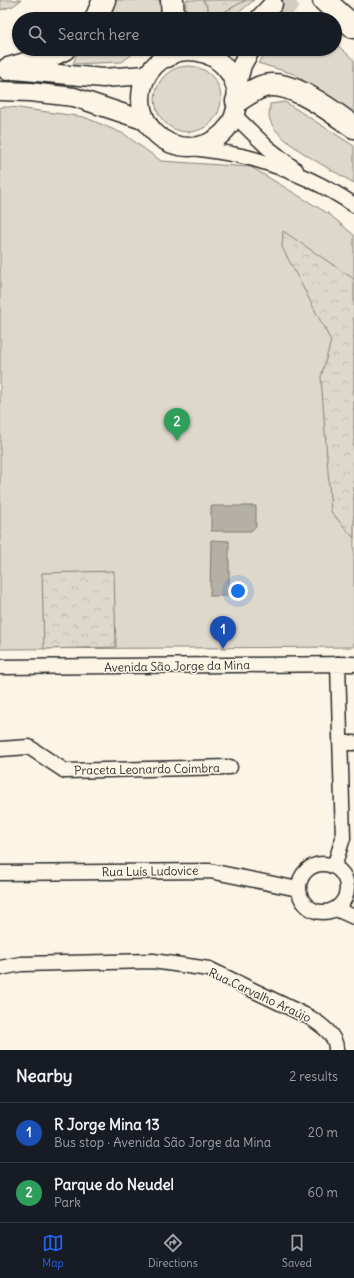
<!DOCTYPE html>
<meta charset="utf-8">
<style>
body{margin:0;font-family:Delius,sans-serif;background:#20242c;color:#f1f3f6}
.you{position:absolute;left:238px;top:591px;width:14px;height:14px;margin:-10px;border:3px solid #fff;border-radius:50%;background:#1a73e8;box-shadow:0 0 0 6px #1a73e833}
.badge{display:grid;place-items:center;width:26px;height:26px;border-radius:50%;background:#2563eb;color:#fff;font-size:13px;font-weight:700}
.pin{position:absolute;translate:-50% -33px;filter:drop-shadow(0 1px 2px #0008)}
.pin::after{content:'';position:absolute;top:21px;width:14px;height:12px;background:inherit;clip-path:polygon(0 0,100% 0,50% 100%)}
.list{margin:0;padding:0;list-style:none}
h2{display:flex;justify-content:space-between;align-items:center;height:52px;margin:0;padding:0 16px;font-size:17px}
h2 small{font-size:13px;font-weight:400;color:#9ea1a6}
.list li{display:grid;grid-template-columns:26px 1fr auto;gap:12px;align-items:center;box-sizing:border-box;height:60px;padding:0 16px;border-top:1px solid #363941}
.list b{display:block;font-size:15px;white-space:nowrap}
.list p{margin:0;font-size:13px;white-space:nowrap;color:#9ea1a6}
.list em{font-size:13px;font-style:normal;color:#9ea1a6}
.icon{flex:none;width:22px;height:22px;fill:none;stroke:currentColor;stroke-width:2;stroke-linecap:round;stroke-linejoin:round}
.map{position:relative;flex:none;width:354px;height:1050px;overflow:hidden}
.search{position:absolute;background:#171b24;box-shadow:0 1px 3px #0004;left:12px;right:12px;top:12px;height:44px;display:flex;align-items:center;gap:10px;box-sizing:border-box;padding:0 14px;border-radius:22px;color:#9ea1a6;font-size:15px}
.sheet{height:172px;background:#171b24}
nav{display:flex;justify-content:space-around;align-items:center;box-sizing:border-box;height:56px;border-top:1px solid #363941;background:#171b24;font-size:11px;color:#9ea1a6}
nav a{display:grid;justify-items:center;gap:2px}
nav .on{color:#2563eb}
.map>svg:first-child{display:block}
.grass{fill:#ded8ca;stroke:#84827a}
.forest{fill:url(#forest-crowns);stroke:#84827a}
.water{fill:#b4b0a5;stroke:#7d7b74}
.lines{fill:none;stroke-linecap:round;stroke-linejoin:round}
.tertiary-tunnel{stroke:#d2cdc0;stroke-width:18;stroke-dasharray:18 9;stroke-linecap:butt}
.minor-casing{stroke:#2b2b2b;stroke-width:17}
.tertiary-casing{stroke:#2b2b2b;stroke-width:21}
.trunk-casing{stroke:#2b2b2b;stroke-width:25}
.minor{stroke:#fcf5e5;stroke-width:14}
.tertiary{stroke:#fcf5e5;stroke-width:18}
.trunk{stroke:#fcf5e5;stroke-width:22}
.labels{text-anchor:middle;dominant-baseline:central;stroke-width:3;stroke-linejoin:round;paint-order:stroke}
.street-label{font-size:12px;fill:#2b2b2b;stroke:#fcf5e5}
</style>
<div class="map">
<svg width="354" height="1050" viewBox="0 0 354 1050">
<defs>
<pattern id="forest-crowns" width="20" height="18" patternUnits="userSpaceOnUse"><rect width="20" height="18" fill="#ded8ca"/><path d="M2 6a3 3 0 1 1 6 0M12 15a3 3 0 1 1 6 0" fill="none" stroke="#bfbaae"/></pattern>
</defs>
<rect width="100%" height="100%" fill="#fcf5e5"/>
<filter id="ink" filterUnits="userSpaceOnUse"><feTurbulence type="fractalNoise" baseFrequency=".025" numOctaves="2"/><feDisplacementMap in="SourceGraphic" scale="8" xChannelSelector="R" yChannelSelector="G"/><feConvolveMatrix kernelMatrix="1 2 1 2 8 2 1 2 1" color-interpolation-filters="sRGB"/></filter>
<g filter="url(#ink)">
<!-- grass -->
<path class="grass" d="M0,0H21L13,6L1,10Z
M115,0H160L162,19H106Z
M186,0H203L213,18L246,0H254L231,19H186Z
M335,43L354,60V114L294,74L258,63L269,49H335Z
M82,49H139L122,62L73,64L77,53Z
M155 99a33 33 0 1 1 66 0a33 33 0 1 1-66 0Z
M285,102L354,146V183C334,171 276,142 270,120C268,116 270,109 270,104Z
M0,107H11L84,117L124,134L161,161L251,167L329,214L354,235V647L0,649Z"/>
<!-- forest -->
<path class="forest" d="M203,0H246L213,18Z
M283,231L354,279V538L331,512L321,377L331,341L282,247Z
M114,571L116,647L44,649L42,573Z"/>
<!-- water -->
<path class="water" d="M211,506H256V526L251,531H211Z
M211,540L229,541V596H210Z"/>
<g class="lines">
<!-- tertiary-tunnel -->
<path class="tertiary-tunnel" d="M282,12L294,0"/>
<!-- minor casing -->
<g class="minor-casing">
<path id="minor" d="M234,115L267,147L296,170
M185,147C209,150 234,153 257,160C291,170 325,185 354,205
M0,667L354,664
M340,743H354
M0,749L29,747L65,771L230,767
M299 888a24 24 0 1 1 48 0a24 24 0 1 1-48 0Z
M334,867L343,838L338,664
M0,873L210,871L298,889
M336,909L354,917
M0,968L21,964L153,961L209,969L309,1017C320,1024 337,1035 336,1050"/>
</g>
<!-- tertiary casing -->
<g class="tertiary-casing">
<path id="tertiary" d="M259,19L273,4
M141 99a48 48 0 1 1 96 0a48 48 0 1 1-96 0Z
M14,70L103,78L146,75
M236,88L242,65L251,49
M0,91L30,92L74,97L146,121"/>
</g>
<!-- trunk casing -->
<g class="trunk-casing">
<path id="trunk" d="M172,0L173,19
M324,0L354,27
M96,19L104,0
M167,56L168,49
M8,69L46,58L64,49
M237,101C245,96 253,90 261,87C288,76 332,112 354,127"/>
</g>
<!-- minor -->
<use href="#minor" class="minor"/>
<!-- tertiary -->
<use href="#tertiary" class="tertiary"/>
<!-- trunk -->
<use href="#trunk" class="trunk"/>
</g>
</g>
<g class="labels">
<!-- street labels -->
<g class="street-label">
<text transform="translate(177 666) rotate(-1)">Avenida São Jorge da Mina</text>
<text transform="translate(147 769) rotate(-1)">Praceta Leonardo Coimbra</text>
<text transform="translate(150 871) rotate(-1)">Rua Luís Ludovice</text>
<text transform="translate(260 995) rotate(25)">Rua Carvalho Araújo</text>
</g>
</g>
</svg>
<div class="you"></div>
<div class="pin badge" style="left:223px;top:649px;background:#1a4fb4">1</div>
<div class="pin badge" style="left:177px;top:441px;background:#2e9e5b">2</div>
<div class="search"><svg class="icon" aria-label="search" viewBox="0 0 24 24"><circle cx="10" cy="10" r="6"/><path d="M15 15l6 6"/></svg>Search here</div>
</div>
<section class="sheet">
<h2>Nearby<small>2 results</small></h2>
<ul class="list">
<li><span class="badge" style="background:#1a4fb4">1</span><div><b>R Jorge Mina 13</b><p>Bus stop · Avenida São Jorge da Mina</p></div><em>20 m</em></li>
<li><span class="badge" style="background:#2e9e5b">2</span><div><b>Parque do Neudel</b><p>Park</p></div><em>60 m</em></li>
</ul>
</section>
<nav>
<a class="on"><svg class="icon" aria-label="map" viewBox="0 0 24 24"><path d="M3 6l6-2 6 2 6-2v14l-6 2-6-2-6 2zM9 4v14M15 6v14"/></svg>Map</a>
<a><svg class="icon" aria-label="directions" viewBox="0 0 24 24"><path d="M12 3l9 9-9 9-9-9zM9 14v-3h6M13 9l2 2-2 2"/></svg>Directions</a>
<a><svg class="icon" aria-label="saved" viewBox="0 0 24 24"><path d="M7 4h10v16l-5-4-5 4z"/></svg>Saved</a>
</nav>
